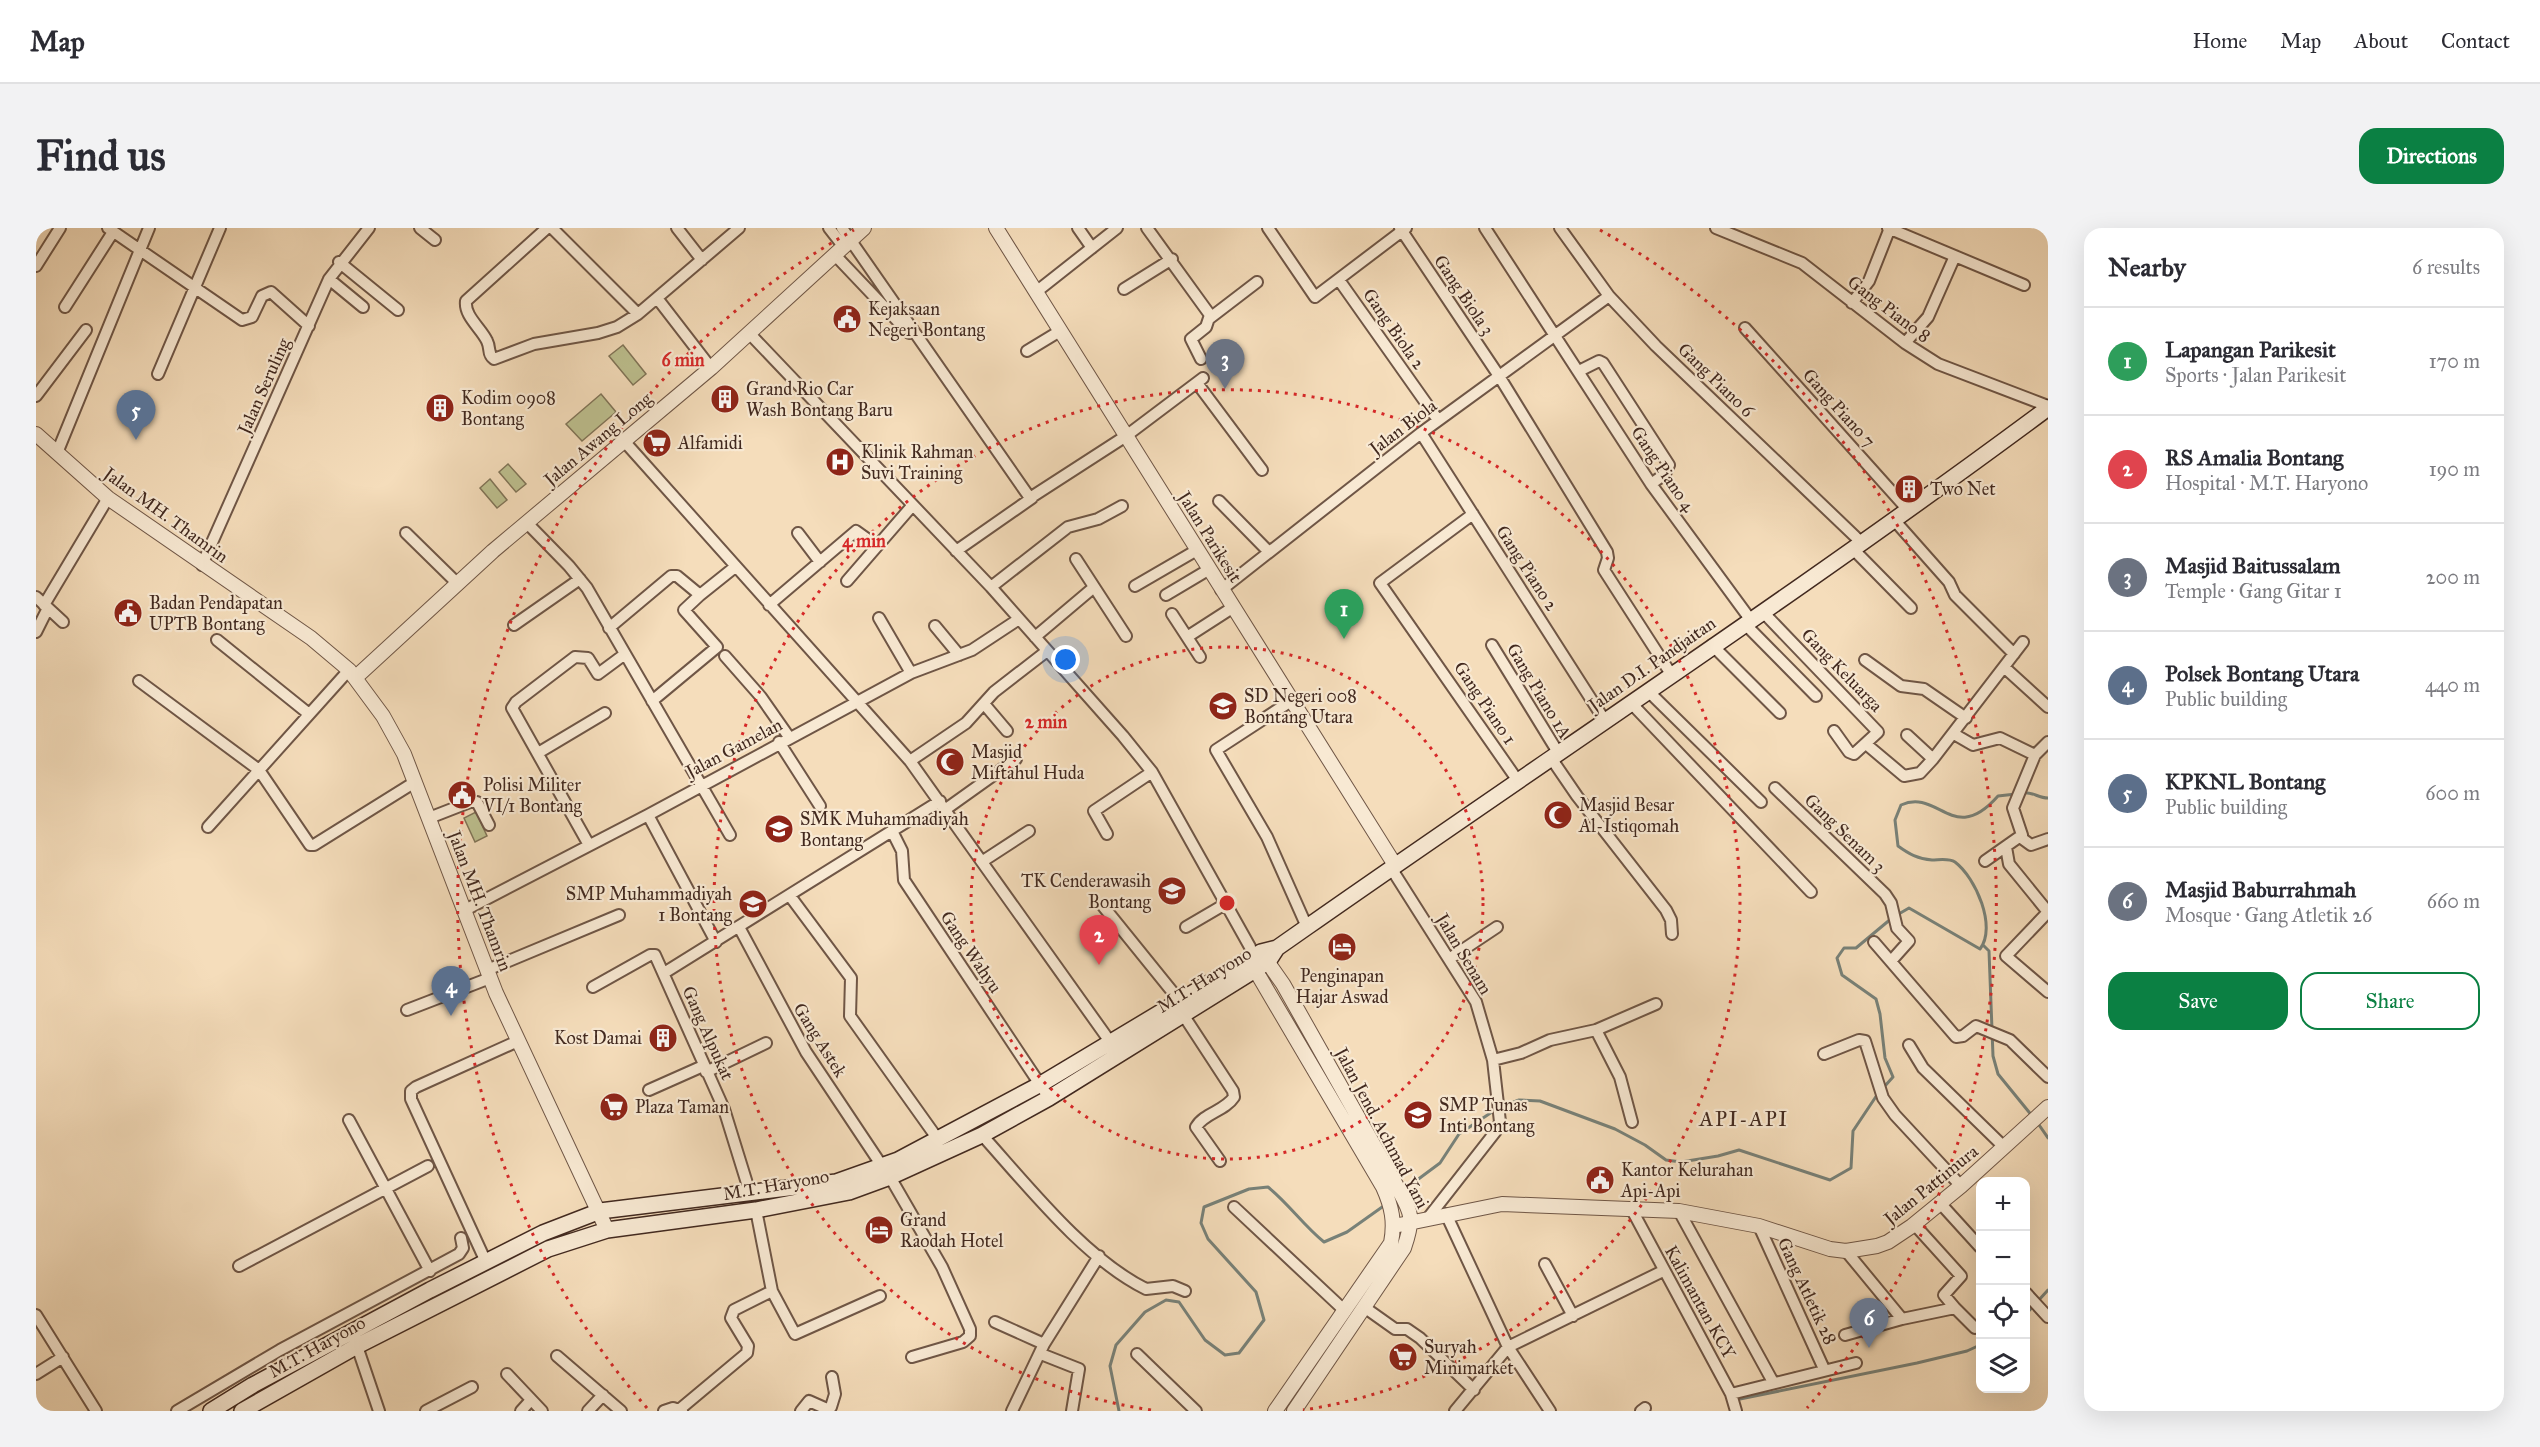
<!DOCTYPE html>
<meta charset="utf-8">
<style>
body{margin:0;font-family:"IM FELL Great Primer",serif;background:#f2f2f3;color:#2b2b33}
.controls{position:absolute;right:18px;bottom:18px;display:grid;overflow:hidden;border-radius:12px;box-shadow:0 6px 24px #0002}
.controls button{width:54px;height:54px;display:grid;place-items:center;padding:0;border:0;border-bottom:2px solid #e1e1e2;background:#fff;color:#2b2b33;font:30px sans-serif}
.you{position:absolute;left:1030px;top:432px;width:21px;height:21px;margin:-15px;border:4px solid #fff;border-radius:50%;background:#1a73e8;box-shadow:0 0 0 9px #1a73e833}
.badge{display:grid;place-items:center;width:39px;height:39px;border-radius:50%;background:#0b8043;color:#fff;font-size:20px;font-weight:700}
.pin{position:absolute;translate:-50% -50px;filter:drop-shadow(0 2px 3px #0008)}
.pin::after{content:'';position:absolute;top:32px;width:21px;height:18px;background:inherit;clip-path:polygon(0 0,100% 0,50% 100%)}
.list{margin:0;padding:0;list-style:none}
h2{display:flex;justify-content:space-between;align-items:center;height:78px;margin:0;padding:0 24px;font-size:26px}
h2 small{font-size:20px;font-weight:400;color:#7c7c81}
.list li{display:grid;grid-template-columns:39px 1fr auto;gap:18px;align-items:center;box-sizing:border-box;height:108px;padding:0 24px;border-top:2px solid #e1e1e2}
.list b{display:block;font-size:22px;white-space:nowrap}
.list p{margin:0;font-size:20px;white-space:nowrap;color:#7c7c81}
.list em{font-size:20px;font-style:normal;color:#7c7c81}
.actions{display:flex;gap:12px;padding:18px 24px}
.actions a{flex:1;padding:14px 0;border:2px solid #0b8043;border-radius:18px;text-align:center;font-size:21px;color:#0b8043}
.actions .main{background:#0b8043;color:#fff}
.icon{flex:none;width:33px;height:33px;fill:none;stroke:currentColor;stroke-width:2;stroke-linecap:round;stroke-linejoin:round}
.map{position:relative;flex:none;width:2012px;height:1183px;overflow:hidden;border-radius:18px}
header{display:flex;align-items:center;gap:36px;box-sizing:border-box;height:84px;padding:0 30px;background:#fff;border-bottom:2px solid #e1e1e2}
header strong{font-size:28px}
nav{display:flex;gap:33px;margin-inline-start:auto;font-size:21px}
.intro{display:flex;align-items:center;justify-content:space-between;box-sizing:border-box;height:144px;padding:0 36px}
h1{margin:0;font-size:42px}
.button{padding:15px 27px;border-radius:18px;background:#0b8043;color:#fff;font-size:21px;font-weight:700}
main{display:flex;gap:36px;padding:0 36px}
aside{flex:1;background:#fff;border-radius:18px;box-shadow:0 6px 24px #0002}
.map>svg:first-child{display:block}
.pitch{fill:#bdc08f;stroke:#807457;stroke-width:1.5}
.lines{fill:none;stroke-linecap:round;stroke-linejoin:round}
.stream{stroke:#788178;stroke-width:3}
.minor-casing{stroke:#6f5646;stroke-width:14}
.tertiary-casing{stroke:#6f5646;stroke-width:16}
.secondary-casing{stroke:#42291f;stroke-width:18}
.minor{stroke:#f8e9d3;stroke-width:10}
.tertiary{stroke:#f8e9d3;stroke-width:14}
.secondary{stroke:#f8e9d3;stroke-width:15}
.ring{fill:none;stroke:#d62828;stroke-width:3;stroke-dasharray:3 6}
.labels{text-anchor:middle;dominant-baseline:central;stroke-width:4.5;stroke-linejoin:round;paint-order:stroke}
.street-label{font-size:18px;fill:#42291f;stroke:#f8e9d3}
.poi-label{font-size:18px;fill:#42291f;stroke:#f8e9d3;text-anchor:start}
.quarter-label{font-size:21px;letter-spacing:1.5px;fill:#42291f;stroke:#f8e9d3}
.centre{fill:#d62828;stroke:#f8e9d3;stroke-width:3}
.ring-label{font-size:18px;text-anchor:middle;font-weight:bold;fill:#d62828;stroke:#f8e9d3;stroke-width:4.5;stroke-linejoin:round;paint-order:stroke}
</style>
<header>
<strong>Map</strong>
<nav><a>Home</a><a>Map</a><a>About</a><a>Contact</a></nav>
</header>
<div class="intro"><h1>Find us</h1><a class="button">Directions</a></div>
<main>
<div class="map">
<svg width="2012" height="1183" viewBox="0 0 2012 1183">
<rect width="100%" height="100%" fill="#f5ddbb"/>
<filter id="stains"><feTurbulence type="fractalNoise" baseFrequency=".00333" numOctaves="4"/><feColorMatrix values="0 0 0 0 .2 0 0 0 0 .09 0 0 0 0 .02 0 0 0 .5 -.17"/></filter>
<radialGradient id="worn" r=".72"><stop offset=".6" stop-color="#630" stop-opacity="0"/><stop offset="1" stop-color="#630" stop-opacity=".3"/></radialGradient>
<!-- pitch -->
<path class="pitch" d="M587,117L610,146L597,157L573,128Z
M565,166L580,184L546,213L530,196Z
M472,236L490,256L480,264L463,244Z
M454,251L471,272L461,280L444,260Z
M440,584L451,608L439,614L428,590Z"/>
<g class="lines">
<!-- stream -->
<path class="stream" d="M1986,565C1996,563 2002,570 2012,570
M1861,687L1873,680L1944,721C1961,699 1940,650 1919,634C1913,630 1903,632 1896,632C1882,631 1873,626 1862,618L1859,592L1865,577C1903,560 1917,619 1962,568L1980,566
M1947,717L1953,723L1957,828L1962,846L1997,889
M1848,859L1857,849L1849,830L1844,786L1840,771L1806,747L1801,730L1808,720H1820L1856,690
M1465,879L1483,872L1504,873L1579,901L1609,917L1630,932L1645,934L1682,928L1703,922L1794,952L1815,940L1817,903L1843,864
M2001,894L2012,910
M1369,961L1404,935L1423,906L1459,882
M1990,1086L2012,1062
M1704,1171L1881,1135L1931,1123L1944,1117
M1083,1183L1074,1138L1080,1117L1109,1084L1130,1072L1143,1074L1169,1112L1189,1127L1203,1125L1228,1092L1220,1064L1172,1011L1165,995L1168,979L1213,961L1232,959C1253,976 1267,997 1288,1014L1311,1004L1349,977"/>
<!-- minor casing -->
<g class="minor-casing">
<path id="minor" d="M72,0L206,92L216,89L226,68L235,64L273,98
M384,0L399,12
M511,0L430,73C428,88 445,100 451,113C455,121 451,126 458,131L498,116L562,105L581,99L602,86L703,0
M516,0L602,86
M641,0L666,32
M793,0L807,18
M806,0L994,270L1090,208L1167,150
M1042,0L1056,20
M1111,0L1174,87L1170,99L1155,111L1165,131
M1232,0L1279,69L1370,0
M1364,0L1463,148L1571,324L1572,330L1568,342L1635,446
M1449,0L1615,256L1714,391
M1524,0L1573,68L1620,118L1827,316
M1680,0L1766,35L1869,115L1902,136L2012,178
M1852,0L1988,57
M799,27L873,105
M303,34L362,82
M0,38L24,0
M293,51L327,79
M1303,52L1402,192
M1088,61L1136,31
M1000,64L1081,0
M621,70L675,140
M1816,75L1833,53L1854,0
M29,79L77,4
M1174,90L1221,54
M1709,100L1873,283
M714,106L955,359L1087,508L1116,544L1214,719
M1869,115L1892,89L1919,28
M991,123L1024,103
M1543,143L1563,133L1567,135L1633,237L1629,246L1615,256
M122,146L184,0
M1161,155L1226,242
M0,168L50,102
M1385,205L1569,493
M588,213L874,533L1075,815
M21,225L113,0
M1183,273L1233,324
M1437,286L1344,355L1482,553
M1859,293L1913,354L1919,367L1978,426
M491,295L533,338L551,360L694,607
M370,305L422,356
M762,305L784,334
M1818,322L1875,380
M920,323L996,270
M1040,331L1090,408
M166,337L293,51L333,0
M811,353L876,278
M1099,358L1161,322
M955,359L1032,299L1062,291L1086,278
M1185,362L1385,205L1573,68
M1130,367L1172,342
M0,369L27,394
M8,377L72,270
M733,377L820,303L841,318
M1726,383L1842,504L1818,526L1813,524L1798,503
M1136,386L1151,409
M843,390L875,445
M1708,395L1780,468
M478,397L544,351
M899,398L923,427
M573,400L635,348H641L664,367L699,339
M0,404L12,380
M999,409L1057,360
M181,412L273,486
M1456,417L1523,526
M1676,417L1744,485
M689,428L725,469L753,509
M1164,429L1151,409L1196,380
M1829,432L1865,458L1888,461L1930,490
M1968,439L2012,479
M103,453L223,542L274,617H278L379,554
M1612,463L1725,574
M616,473L681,419L648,382L664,367
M1255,473L1180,522L1231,609L1271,699
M1595,475L1775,664
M949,477L971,503
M1918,506L1937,517L1964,510L1999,527L2012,514
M1871,507L1897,531L1987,414
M743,514L784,578
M1830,516L1868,548L1884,545L1897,531
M502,525L569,485
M1515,530L1541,568L1630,682L1635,692L1636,706
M874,533L930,495L958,464L1011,423
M1739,560L1849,666L1855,675L1861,700L1873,713L1856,732
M910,581L980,531
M612,587L680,714
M393,590L434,574H441L453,597
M172,599L313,442
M856,603L866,623L868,652L1013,870
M1071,606L1058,583L1116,544
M1984,609L1995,617L2012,611
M553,617L476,480L480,474L539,429L552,430L562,446L589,426
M1970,619L1973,636L2012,684L1970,728L2012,764
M947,633L993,603
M1949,633L1986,607L1977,580L1999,527
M1355,640L1440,774L1457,832L1464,894L1460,903L1392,990
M754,668L815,750L814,788L901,910
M1067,678L1143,772
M429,682L612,587L875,445L936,422L983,391
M703,699L770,824L846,938
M1150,699L1191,675
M1838,714L1920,809L1927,808L1940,798L1974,812L2012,849
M1413,731L1461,699
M451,742L583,687
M628,745L904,573
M557,759L614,727H619L688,881L714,965
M371,782L454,750
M1148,788L1197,863L1198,869C1189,883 1168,885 1160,899L1184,933
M1560,802L1584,849L1596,894
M1873,817L1887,840L1968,919
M1788,826L1823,812L1829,813L1847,870L1859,887L1925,958
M1457,832L1485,825L1514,812L1560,802L1620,776
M670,844L730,815
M613,862L667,838
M313,892L394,1043
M946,907C991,957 1049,1031 1110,1061L1137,1058L1149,1063
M854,949L906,1039L934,1101V1108L927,1114L876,1129
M1904,975L1944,1019
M1198,979L1309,1083
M1596,982L1695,1166L1700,1183
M1643,983L1737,1154
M1410,986L1472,1119L1514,1183
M1878,996L1925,1048L1908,1067L1919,1080
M1723,998L1788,1141
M1810,1023L1866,1091
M450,1034L375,871V863L380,859L482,813
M1509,1036L1537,1088
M203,1038L392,938
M736,1063L759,1106L844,1068
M1990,1065L2012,1089
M1328,1079L1359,1101H1371L1384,1110L1438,1162
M0,1087L60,1183
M959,1094L1008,1116
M1809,1107L1866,1091L1919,1080L1939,1100
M321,1118L343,1183
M1005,1126L1043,1141L1036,1183
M1101,1126L1160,1183
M521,1128L585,1183
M0,1146L27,1129
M471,1146L506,1183
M1695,1166L1820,1135
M644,1181L711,1125L712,1118L695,1090L698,1082L736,1063L720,982
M141,1183L244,1122L423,1026L427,1020L425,1010
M390,1183L436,1159
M485,1183L495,1172
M552,1183L567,1167
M628,1183L637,1180L646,1183
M765,1183L773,1173L791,1181L795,1179L799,1166L796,1149
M976,1183L1008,1116L1063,1028
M1419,1183L1472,1119L1627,1043
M1605,1183L1609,1180"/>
</g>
<!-- tertiary casing -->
<g class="tertiary-casing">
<path id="tertiary" d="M960,0L1359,637
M0,206L72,270L275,410L313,442L347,488L368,526L460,765L571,1002
M319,450L457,323L675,140L828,0
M1226,726L1247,756L1358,953C1374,984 1380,985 1368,1020L1258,1183
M1214,733L1347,959C1356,979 1359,994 1355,1015L1239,1183
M1358,998L1466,976L1643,983L1723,998L1794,1021L1810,1023L1841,1018L1852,1014L1876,998L1925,958L2012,879"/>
</g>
<!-- secondary casing -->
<g class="secondary-casing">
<path id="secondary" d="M175,1183L217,1157L394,1062L507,1005L564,983L800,954L862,932L1005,856L1225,724L1241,720
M206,1183L321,1118L512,1021L571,1002L720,982L813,964L854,949L946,907L1013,870L1232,734L1241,720L1271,699C1518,526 1770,360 2012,180"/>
</g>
<!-- minor -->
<use href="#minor" class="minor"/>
<!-- tertiary -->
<use href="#tertiary" class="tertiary"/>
<!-- secondary -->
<use href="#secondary" class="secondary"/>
</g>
<!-- distance rings -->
<g class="ring">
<circle cx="1191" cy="675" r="256"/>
<path d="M1115 1182A513 513 0 1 1 1267 1182"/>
<path d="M611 1180A769 769 0 0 1 818 2M1564 2A769 769 0 0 1 1771 1180"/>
</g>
<!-- icons -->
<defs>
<g id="civic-disc" transform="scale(1.5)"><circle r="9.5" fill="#8f2418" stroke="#f8e9d3"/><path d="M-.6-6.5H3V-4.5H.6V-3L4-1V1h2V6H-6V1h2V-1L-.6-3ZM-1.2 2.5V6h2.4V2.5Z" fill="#fff"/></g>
<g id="building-disc" transform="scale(1.5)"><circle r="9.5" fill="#8f2418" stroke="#f8e9d3"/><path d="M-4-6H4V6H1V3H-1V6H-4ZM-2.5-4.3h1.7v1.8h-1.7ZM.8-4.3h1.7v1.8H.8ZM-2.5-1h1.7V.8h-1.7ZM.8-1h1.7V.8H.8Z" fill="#fff"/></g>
<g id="supermarket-disc" transform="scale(1.5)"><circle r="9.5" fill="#8f2418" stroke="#f8e9d3"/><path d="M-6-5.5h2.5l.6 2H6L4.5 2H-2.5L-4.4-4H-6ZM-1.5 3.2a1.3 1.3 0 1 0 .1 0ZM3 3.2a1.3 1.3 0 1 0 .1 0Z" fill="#fff"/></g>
<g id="hospital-disc" transform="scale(1.5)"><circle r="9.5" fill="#8f2418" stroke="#f8e9d3"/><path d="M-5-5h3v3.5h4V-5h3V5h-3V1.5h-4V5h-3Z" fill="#fff"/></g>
<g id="school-disc" transform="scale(1.5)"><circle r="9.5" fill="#8f2418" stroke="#f8e9d3"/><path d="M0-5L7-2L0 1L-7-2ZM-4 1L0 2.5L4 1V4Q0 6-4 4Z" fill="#fff"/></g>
<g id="mosque-disc" transform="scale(1.5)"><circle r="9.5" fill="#8f2418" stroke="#f8e9d3"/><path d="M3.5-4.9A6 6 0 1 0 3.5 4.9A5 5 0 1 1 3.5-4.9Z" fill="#fff"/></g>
<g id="hotel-disc" transform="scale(1.5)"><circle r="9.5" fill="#8f2418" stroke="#f8e9d3"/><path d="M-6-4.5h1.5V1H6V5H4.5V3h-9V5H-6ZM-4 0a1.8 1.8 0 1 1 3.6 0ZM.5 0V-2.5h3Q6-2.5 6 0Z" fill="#fff"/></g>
</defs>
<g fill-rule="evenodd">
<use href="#civic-disc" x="811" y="91"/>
<use href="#building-disc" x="689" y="171"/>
<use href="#building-disc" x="404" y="180"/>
<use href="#supermarket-disc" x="621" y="215"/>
<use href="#hospital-disc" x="804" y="234"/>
<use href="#building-disc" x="1873" y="261"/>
<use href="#civic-disc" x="92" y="385"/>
<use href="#school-disc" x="1187" y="478"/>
<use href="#mosque-disc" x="914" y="534"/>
<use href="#civic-disc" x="426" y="567"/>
<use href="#mosque-disc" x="1522" y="587"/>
<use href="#school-disc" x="743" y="601"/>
<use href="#school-disc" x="1136" y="663"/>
<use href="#school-disc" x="717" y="676"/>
<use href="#hotel-disc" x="1306" y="719"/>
<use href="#building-disc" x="627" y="810"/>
<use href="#supermarket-disc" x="578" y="879"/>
<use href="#school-disc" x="1382" y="887"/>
<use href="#civic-disc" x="1564" y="952"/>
<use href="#hotel-disc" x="843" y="1002"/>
<use href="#supermarket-disc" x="1367" y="1129"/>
</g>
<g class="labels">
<!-- street labels -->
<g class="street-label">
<text transform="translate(1428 67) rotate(56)">Gang Biola 3</text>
<text transform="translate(1853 81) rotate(37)">Gang Piano 8</text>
<text transform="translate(1358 101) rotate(55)">Gang Biola 2</text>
<text transform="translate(1680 152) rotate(44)">Gang Piano 6</text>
<text transform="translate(228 158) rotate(-66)">Jalan Seruling</text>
<text transform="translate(1803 180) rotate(48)">Gang Piano 7</text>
<text transform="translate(1367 199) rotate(-37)">Jalan Biola</text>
<text transform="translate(562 211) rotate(-40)">Jalan Awang Long</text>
<text transform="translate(1627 241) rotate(56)">Gang Piano 4</text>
<text transform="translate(130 287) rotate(36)">Jalan MH. Thamrin</text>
<text transform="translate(1174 309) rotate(58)">Jalan Parikesit</text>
<text transform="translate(1491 340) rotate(57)">Gang Piano 2</text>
<text transform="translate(1616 436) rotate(-35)">Jalan D.I. Pandjaitan</text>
<text transform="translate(1806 442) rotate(46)">Gang Keluarga</text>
<text transform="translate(1503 463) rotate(59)">Gang Piano 1A</text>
<text transform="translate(1449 475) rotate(56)">Gang Piano 1</text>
<text transform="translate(698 520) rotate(-28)">Jalan Gamelan</text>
<text transform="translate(1809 605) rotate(44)">Gang Senam 3</text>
<text transform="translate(444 673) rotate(69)">Jalan MH. Thamrin</text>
<text transform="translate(935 724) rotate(56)">Gang Wahyu</text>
<text transform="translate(1428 726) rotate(59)">Jalan Senam</text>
<text transform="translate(1168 752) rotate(-32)">M.T. Haryono</text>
<text transform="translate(672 805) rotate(66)">Gang Alpukat</text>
<text transform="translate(784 812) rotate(58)">Gang Astek</text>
<text transform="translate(1346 900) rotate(62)">Jalan Jend. Achmad Yani</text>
<text transform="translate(740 957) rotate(-10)">M.T. Haryono</text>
<text transform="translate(1895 957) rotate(-39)">Jalan Pattimura</text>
<text transform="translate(1771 1063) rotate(65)">Gang Atletik 28</text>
<text transform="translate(1664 1074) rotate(61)">Kalimantan KCY</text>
<text transform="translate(281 1119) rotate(-29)">M.T. Haryono</text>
</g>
<!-- poi labels -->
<g class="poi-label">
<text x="832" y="81">Kejaksaan<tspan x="832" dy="21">Negeri Bontang</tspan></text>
<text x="710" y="161">Grand Rio Car<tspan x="710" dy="21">Wash Bontang Baru</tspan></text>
<text x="425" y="170">Kodim 0908<tspan x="425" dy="21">Bontang</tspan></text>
<text x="642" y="215">Alfamidi</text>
<text x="825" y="224">Klinik Rahman<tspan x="825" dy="21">Suvi Training</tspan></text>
<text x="1894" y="261">Two Net</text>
<text x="113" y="375">Badan Pendapatan<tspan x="113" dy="21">UPTB Bontang</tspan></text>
<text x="1208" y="468">SD Negeri 008<tspan x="1208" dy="21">Bontang Utara</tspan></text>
<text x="935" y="524">Masjid<tspan x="935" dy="21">Miftahul Huda</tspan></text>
<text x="447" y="557">Polisi Militer<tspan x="447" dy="21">VI/1 Bontang</tspan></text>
<text x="1543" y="577">Masjid Besar<tspan x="1543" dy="21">Al-Istiqomah</tspan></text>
<text x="764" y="591">SMK Muhammadiyah<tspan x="764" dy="21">Bontang</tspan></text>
<text x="1115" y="653" text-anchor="end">TK Cenderawasih<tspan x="1115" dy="21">Bontang</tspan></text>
<text x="696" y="666" text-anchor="end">SMP Muhammadiyah<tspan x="696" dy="21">1 Bontang</tspan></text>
<text x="1306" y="748" text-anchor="middle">Penginapan<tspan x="1306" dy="21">Hajar Aswad</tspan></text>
<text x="606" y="810" text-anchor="end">Kost Damai</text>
<text x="1403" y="877">SMP Tunas<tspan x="1403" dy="21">Inti Bontang</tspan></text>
<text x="599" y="879">Plaza Taman</text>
<text x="1585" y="942">Kantor Kelurahan<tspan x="1585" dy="21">Api-Api</tspan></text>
<text x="864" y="992">Grand<tspan x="864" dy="21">Raodah Hotel</tspan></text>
<text x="1388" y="1119">Suryah<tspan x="1388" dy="21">Minimarket</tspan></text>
</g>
<!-- quarter labels -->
<g class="quarter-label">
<text x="1708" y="891">API-API</text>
</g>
</g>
<circle cx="1191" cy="675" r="9" class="centre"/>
<g class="ring-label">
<text x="647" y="138">6 min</text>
<text x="828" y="319">4 min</text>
<text x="1010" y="500">2 min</text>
</g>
<rect width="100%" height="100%" filter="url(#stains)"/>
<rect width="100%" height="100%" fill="url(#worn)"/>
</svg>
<div class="controls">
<button>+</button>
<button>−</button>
<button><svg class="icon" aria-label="locate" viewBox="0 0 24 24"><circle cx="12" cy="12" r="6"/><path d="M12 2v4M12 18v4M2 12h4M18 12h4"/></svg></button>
<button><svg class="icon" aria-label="layers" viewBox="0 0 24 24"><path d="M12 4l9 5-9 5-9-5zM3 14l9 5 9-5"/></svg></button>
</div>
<div class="you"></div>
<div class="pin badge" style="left:1308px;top:411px;background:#2e9e5b">1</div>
<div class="pin badge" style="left:1063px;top:737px;background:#e0444e">2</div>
<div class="pin badge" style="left:1189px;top:161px;background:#6b7280">3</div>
<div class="pin badge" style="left:415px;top:788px;background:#5c6f8a">4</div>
<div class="pin badge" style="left:100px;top:212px;background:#5c6f8a">5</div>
<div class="pin badge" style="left:1833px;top:1120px;background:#6b7280">6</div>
</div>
<aside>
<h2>Nearby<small>6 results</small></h2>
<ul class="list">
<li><span class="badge" style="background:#2e9e5b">1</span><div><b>Lapangan Parikesit</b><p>Sports · Jalan Parikesit</p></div><em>170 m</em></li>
<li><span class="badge" style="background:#e0444e">2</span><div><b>RS Amalia Bontang</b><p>Hospital · M.T. Haryono</p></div><em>190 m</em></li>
<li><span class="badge" style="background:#6b7280">3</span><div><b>Masjid Baitussalam</b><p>Temple · Gang Gitar 1</p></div><em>200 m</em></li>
<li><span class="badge" style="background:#5c6f8a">4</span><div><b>Polsek Bontang Utara</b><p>Public building</p></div><em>440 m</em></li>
<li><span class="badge" style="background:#5c6f8a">5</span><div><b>KPKNL Bontang</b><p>Public building</p></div><em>600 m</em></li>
<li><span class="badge" style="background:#6b7280">6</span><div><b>Masjid Baburrahmah</b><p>Mosque · Gang Atletik 26</p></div><em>660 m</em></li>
</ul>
<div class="actions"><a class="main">Save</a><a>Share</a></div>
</aside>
</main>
